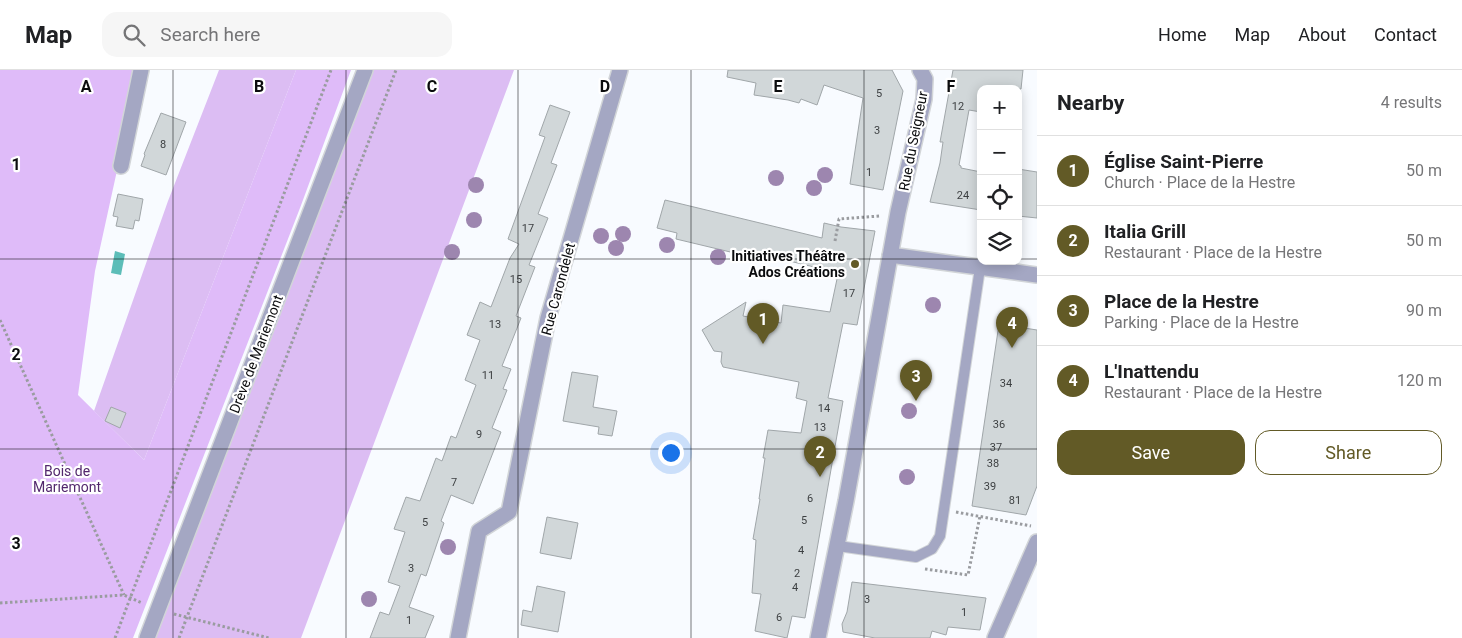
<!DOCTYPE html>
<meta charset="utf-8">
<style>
body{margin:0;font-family:Roboto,sans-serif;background:#f6f6f6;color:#202124}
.controls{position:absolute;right:15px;top:15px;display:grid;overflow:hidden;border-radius:10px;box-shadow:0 2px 12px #0003}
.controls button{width:45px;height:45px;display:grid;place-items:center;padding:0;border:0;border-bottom:1px solid #e0e0e0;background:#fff;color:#202124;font:25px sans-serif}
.you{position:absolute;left:670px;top:382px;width:18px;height:18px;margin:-12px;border:4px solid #fff;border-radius:50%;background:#1a73e8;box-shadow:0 0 0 8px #1a73e833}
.badge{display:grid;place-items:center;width:32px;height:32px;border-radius:50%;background:#625a26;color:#fff;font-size:16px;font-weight:700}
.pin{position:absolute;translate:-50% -41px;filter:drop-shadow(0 1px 2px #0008)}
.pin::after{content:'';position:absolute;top:26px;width:18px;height:15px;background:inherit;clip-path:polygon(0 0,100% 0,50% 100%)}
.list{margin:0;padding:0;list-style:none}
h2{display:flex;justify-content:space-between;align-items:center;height:65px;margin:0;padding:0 20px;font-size:21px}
h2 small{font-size:16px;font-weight:400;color:#757577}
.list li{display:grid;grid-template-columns:32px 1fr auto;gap:15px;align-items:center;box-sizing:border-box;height:70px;padding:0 20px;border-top:1px solid #e0e0e0}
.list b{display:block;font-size:19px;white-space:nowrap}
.list p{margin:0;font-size:16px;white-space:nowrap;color:#757577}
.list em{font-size:16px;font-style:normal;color:#757577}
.actions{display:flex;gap:10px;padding:15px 20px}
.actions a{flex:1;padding:11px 0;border:1px solid #625a26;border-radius:15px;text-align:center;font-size:18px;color:#625a26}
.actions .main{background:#625a26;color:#fff}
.icon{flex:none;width:28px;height:28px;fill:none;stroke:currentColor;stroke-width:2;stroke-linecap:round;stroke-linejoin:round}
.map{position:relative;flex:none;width:1037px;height:568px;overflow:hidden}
header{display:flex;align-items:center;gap:30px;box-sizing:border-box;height:70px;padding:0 25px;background:#fff;border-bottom:1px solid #e0e0e0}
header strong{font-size:24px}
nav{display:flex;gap:28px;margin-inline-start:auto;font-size:18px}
.search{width:350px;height:45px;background:#f6f6f6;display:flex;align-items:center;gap:12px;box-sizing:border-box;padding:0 18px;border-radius:15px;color:#757577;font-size:19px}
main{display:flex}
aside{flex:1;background:#fff}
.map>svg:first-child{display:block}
.green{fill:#dcbdf3}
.forest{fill:#dfbbf9}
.water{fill:#5cbdb8}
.building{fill:#d1d7d9;stroke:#a0a6a9}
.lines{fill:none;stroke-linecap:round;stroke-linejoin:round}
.service-casing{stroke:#d2d5d8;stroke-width:12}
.minor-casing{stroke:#d2d5d8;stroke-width:18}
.tertiary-casing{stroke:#d2d5d8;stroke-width:18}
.path{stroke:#9a9ca0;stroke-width:3;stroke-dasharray:2.5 2.5;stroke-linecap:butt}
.service{stroke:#a4a7c3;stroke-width:10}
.minor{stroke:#a4a7c3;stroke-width:15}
.tertiary{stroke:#a4a7c3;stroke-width:15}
.tree{fill:#9d86af}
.grid{fill:none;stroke:#0b0c0e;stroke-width:1;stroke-opacity:0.55}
.poi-dot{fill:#625a26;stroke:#fff;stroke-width:2}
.labels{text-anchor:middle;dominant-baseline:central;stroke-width:4.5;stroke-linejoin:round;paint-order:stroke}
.number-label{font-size:11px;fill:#3c3f41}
.street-label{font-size:14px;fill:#0b0c0e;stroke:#fff}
.poi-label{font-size:14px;font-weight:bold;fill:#0b0c0e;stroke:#fff;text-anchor:end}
.park-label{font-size:14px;fill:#52276d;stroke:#fff}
.grid-label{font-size:16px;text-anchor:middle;font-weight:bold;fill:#0b0c0e;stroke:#fff;stroke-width:4.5;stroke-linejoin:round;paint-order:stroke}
</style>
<header>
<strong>Map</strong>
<div class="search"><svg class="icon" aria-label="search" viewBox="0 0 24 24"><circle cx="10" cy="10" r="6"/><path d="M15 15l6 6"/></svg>Search here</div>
<nav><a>Home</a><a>Map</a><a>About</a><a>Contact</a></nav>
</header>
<main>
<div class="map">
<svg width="1037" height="568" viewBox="0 0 1037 568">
<rect width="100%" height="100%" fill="#f8fbff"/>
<!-- green -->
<path class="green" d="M219,0H296L144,390L94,341L168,131Z
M365,0H514L301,568H147Z"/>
<!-- forest -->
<path class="forest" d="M0,0H139L95,201L78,325L144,390L296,0H351L300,138L133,568H0Z"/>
<!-- water -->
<path class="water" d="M115,181L125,184L121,205L111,203Z"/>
<!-- building -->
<path class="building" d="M728,0H892L903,21L883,120L850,114L863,28L824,15L817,35L801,29L799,33L788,30L754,25L756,13L727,7Z
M953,0H1023L1021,19H981V42L969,40L959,95L961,96V98L981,102V140L930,132L940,93L943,72H940Z
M550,35L570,42L551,93L557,95L538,144L548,148L529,195L535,197L516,246L521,248L502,296L511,299L503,319L507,320L492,358L501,362L473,434L451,425L441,451L444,453L426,506L421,504L409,537L434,546L425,568H370L380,542L389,545L400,516L388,512L405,462L394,459L406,427L420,431L436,388L442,391L451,366L456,368L476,315L465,310L480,270L467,265L480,232L491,237L510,188L519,174L508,169L545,67L539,65Z
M161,43L186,52L166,105L141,96L145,85L144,84Z
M1018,99L1037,102V148L1018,146Z
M118,124L143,129L139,151L135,150L133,159L116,156L118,147L113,146Z
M665,130L822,168L824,153L841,157L875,161L857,255L843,253L828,328L843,331L805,548L792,546L787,568L755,561L761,524L752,523L756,470L753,469L760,429H759L765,388H763L768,360L801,363L807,331L796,328L799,312L723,297L721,292L722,282L714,281L702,260L746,232L743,246L781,253L783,235L830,242L837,209L817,204L818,198L769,186L768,191L676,169L677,163L657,158Z
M999,254L1037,260V416L1026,445L972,436Z
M572,302L598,306L593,337L617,341L612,366L598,364L599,357L563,351Z
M111,337L126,343L120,358L105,351Z
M547,447L578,453L571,489L540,483Z
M852,512L986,528L980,560L948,557L946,565L932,561L930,568H875L843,562L842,554L847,542Z
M537,516L565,522L558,562L521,555L523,540L532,542Z"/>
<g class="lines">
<!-- service casing -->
<g class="service-casing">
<path id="service" d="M838,476L916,487L932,479L940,466L980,198"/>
</g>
<!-- minor casing -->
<g class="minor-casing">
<path id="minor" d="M121,96L141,0
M890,185L1037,205
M458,568L479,461L509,442L548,248L620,0
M818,568L846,431L898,142L924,29L925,9L920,0
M995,568L1037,472"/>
</g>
<!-- tertiary casing -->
<g class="tertiary-casing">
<path id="tertiary" d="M147,568L365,0"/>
</g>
<!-- path -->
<path class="path" d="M835,171L839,149L880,146
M0,250L124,525
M956,442L1031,456
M925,499L968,505L980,446
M0,533L124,525L142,533
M174,544L269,568
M115,568L331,0
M179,568L396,0"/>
<!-- service -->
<use href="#service" class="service"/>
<!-- minor -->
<use href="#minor" class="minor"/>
<!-- tertiary -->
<use href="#tertiary" class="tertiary"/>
</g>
<!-- trees -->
<g class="tree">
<circle cx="825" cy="105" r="8"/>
<circle cx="776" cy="108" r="8"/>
<circle cx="476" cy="115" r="8"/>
<circle cx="814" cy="118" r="8"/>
<circle cx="474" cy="150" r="8"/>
<circle cx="623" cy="164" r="8"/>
<circle cx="601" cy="166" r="8"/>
<circle cx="667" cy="175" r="8"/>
<circle cx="616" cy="178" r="8"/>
<circle cx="452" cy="182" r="8"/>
<circle cx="718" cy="187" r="8"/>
<circle cx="933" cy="235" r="8"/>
<circle cx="909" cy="341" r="8"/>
<circle cx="907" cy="407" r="8"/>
<circle cx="448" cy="477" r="8"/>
<circle cx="369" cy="529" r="8"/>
</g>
<!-- grid -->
<path class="grid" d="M173,0V568M346,0V568M518,0V568M691,0V568M864,0V568M0,189H981M1018,189H1037M0,379H1037"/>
<!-- markers -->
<circle class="poi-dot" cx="855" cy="194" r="5"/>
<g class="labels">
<!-- number labels -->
<g class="number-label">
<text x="879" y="23">5</text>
<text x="958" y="36">12</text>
<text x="877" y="60">3</text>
<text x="163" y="74">8</text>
<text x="869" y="102">1</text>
<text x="963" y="125">24</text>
<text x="528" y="158">17</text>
<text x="516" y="209">15</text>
<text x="849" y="223">17</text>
<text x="495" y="254">13</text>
<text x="488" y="305">11</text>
<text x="1006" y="313">34</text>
<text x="824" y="338">14</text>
<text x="999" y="354">36</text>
<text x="820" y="357">13</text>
<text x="479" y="364">9</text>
<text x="996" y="377">37</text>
<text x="993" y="393">38</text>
<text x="454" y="412">7</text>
<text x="990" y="416">39</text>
<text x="810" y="428">6</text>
<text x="1015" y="430">81</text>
<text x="804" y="450">5</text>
<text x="425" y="452">5</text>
<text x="801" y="480">4</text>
<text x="411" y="498">3</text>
<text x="797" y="503">2</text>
<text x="795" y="517">4</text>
<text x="867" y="529">3</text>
<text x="964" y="542">1</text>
<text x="779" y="547">6</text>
<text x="409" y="550">1</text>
</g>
<!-- street labels -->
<g class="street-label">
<text transform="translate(913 71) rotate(-79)">Rue du Seigneur</text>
<text transform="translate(558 219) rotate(-75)">Rue Carondelet</text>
<text transform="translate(256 284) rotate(-69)">Drève de Mariemont</text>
</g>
<!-- poi labels -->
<g class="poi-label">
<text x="845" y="186">Initiatives Théâtre<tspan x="845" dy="16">Ados Créations</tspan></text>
</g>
<!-- park labels -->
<g class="park-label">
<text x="67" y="401">Bois de<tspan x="67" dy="16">Mariemont</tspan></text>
</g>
</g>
<g class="grid-label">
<text x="86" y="22">A</text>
<text x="259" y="22">B</text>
<text x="432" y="22">C</text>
<text x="605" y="22">D</text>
<text x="778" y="22">E</text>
<text x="951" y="22">F</text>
<text x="16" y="100">1</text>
<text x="16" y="290">2</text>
<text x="16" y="479">3</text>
</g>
</svg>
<div class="controls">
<button>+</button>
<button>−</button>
<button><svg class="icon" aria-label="locate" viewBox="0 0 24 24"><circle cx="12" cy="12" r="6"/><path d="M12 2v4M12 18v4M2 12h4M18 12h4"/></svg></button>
<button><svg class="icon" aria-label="layers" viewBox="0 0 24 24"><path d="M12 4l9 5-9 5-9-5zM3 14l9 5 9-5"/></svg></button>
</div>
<div class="you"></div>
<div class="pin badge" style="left:763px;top:274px">1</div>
<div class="pin badge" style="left:820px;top:407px">2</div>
<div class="pin badge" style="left:916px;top:331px">3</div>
<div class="pin badge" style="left:1012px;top:278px">4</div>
</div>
<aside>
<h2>Nearby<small>4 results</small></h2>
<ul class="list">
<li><span class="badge">1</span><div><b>Église Saint-Pierre</b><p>Church · Place de la Hestre</p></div><em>50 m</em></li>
<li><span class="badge">2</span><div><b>Italia Grill</b><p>Restaurant · Place de la Hestre</p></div><em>50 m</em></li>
<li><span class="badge">3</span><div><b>Place de la Hestre</b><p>Parking · Place de la Hestre</p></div><em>90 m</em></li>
<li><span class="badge">4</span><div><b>L'Inattendu</b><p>Restaurant · Place de la Hestre</p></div><em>120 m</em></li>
</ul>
<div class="actions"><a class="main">Save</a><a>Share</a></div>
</aside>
</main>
